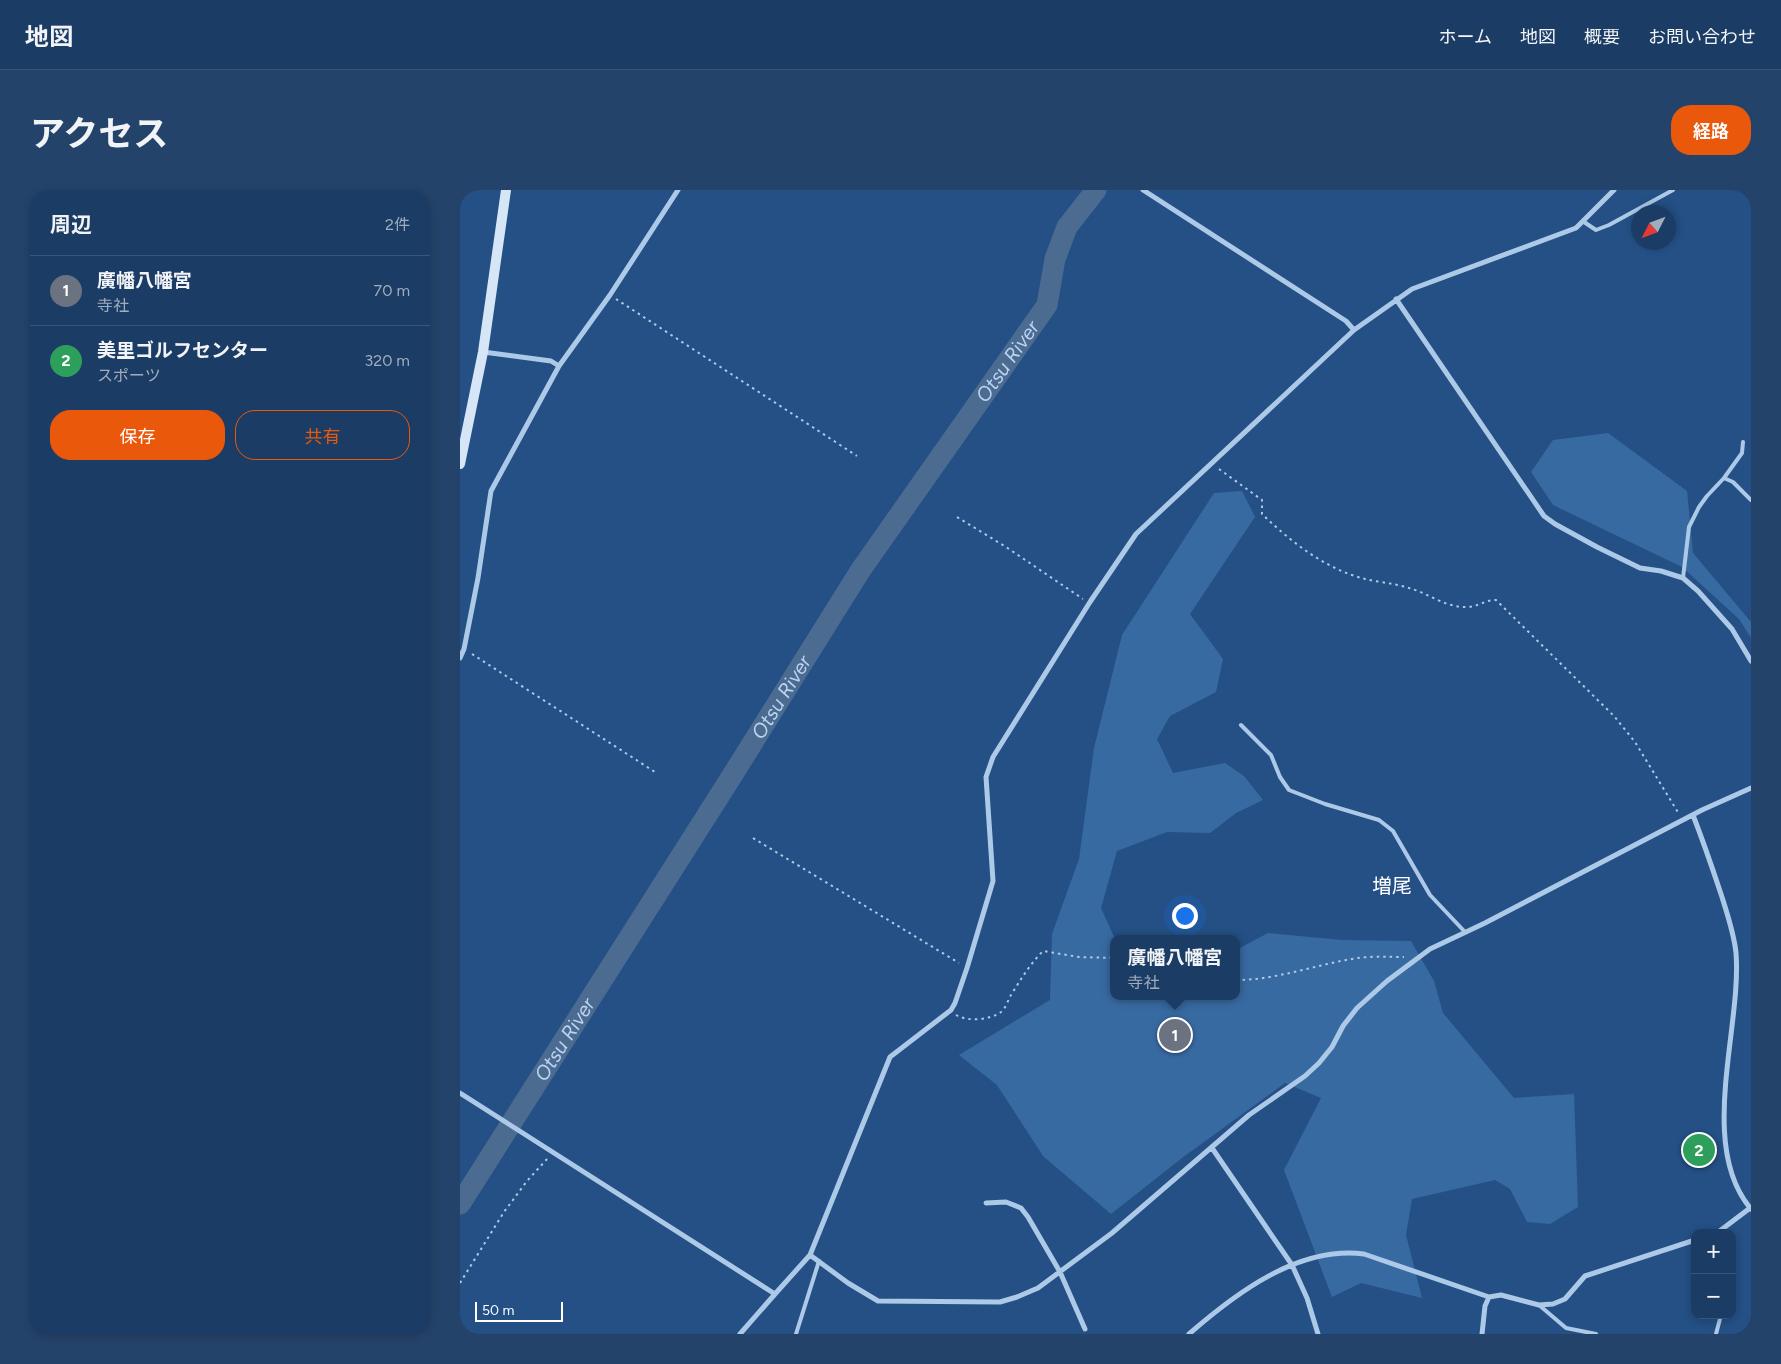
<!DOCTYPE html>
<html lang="ja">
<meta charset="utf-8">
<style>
body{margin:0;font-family:Figtree,"Noto Sans JP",sans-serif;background:#24436a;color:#f1f3f6}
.controls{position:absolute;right:15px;bottom:15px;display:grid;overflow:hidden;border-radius:10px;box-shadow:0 2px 8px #0003}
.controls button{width:45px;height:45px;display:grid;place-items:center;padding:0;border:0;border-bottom:1px solid #395678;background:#1b3c64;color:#f1f3f6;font:25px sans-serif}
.compass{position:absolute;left:1171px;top:15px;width:45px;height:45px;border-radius:50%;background:#1b3c64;box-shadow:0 2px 8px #0003;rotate:228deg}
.scale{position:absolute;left:15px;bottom:12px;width:88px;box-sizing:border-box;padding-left:5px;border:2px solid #fff;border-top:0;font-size:14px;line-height:18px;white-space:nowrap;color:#fff;-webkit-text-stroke:4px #245085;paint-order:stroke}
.you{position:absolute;left:724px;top:725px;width:18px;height:18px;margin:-12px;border:4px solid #fff;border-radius:50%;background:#1a73e8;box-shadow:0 0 0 8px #1a73e833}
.badge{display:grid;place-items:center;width:32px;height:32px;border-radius:50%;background:#ea580c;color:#fff;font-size:16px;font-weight:700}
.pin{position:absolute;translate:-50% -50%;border:2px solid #fff;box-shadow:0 1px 5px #0006}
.popup{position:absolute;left:650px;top:745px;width:130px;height:65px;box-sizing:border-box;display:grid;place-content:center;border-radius:10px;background:#1b3c64;filter:drop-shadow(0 1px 4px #0005);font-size:16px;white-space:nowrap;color:#a0adbf}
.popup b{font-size:19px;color:#f1f3f6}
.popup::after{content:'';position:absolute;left:50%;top:100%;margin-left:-10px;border:10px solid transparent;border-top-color:#1b3c64}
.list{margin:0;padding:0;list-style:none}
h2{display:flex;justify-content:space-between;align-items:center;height:65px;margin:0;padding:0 20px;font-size:21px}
h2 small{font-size:16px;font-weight:400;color:#a0adbf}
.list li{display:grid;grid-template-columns:32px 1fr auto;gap:15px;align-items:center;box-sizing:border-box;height:70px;padding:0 20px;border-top:1px solid #395678}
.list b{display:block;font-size:19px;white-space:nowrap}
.list p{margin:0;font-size:16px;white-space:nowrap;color:#a0adbf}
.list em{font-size:16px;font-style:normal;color:#a0adbf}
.actions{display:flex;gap:10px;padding:15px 20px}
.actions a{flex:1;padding:11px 0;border:1px solid #ea580c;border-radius:20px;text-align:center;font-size:18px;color:#ea580c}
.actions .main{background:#ea580c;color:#fff}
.map{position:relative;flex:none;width:1291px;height:1144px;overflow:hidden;border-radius:20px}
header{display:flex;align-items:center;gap:30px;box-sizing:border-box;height:70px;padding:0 25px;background:#1b3c64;border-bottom:1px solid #395678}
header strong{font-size:24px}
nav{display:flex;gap:28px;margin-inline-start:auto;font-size:18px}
.intro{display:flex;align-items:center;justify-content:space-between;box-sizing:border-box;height:120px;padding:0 30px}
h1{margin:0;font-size:35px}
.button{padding:12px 22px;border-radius:20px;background:#ea580c;color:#fff;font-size:18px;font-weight:700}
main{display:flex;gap:30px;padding:0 30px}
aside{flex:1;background:#1b3c64;border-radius:20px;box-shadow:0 2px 8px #0003}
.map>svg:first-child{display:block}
.green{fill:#386aa2}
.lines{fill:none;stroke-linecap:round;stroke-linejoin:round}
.river{stroke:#4c6b91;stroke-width:21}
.path{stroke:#adc9e8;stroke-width:2;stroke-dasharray:2.5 4;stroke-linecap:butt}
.lane{stroke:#adc9e8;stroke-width:4}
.street{stroke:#adc9e8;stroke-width:5}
.secondary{stroke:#d7e6f7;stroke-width:10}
.labels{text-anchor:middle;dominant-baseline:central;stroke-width:4.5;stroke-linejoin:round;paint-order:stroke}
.water-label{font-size:20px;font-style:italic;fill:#b9d3f0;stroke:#245085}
.neighbourhood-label{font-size:20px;fill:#fff;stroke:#245085}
</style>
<header>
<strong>地図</strong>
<nav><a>ホーム</a><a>地図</a><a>概要</a><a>お問い合わせ</a></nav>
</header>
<div class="intro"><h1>アクセス</h1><a class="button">経路</a></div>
<main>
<aside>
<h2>周辺<small>2件</small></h2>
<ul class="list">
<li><span class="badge" style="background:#6b7280">1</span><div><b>廣幡八幡宮</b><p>寺社</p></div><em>70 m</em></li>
<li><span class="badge" style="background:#2e9e5b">2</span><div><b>美里ゴルフセンター</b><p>スポーツ</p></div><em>320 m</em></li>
</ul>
<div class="actions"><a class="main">保存</a><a>共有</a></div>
</aside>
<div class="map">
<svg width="1291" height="1144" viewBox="0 0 1291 1144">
<rect width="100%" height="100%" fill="#245085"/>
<!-- green -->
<path class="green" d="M1148,243L1227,301L1233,363L1291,432V448L1279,429L1222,377L1093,315L1071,282L1093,250Z
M782,301L795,327L730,424L763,469L756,502L710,526L697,549L713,583L765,573L784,586L803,610L776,623L750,643L707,642L657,661L641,718L655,749L654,806H776V760L808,743L882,750L951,751L974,791L983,823L1054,908L1114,904L1118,1017L1090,1034L1067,1032L1050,999L1035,990L952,1009L946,1045L962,1108L901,1093L872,1107L824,980L861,908L825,893L722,968L651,1024L583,966L537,895L499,865L590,810L592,744L619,669L634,558L662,445L754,303Z"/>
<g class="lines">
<!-- river -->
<path class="river" id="s1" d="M0,1014L270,589L400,381L587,115L595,69L607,37L636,0"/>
<!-- path -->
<path class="path" d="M156,109L397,266
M759,279L802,310V324C830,351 863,377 901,388C916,392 933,393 949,398C968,403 986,418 1007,417C1017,417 1025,410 1036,410L1154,526L1175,552L1219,624
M497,327L546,357L623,409
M12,464L195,582
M293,648L499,773
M776,790C818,790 857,774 898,768C913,766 928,767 944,767
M496,825C508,832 530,830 541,822C546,818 548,810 551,805C561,789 570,774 583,761L619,767L654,768
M0,1093L44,1022L67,991L87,969"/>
<!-- lane -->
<path class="lane" d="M1124,32L1136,40L1149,35L1213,0
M1264,288L1273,292L1291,310
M1223,388L1229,337L1239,317L1247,306L1264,288L1282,263L1283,252
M781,535L811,565L820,587L829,600L865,614L919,630L933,641L970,705L1005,742
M1079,1115L1106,1138L1136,1144
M336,1144L359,1071
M1256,1144L1261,1125"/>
<!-- street -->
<path class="street" d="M683,0L886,131L894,140
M936,109L1084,326L1095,334L1137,357L1180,378L1201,381L1223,388L1238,401L1272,439L1291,471
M23,162L91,171L99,176
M0,468L4,459L18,388L31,301L99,176L150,105L218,0
M1233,625C1243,651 1252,677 1261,704C1267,723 1274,743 1276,763C1282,837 1237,956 1291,1019
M0,903L315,1104L280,1144
M752,958L832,1075L847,1108L858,1144
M526,1013L546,1012L561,1018L568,1027L600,1082L625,1139
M1257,1043L1290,1018
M350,1065L388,1093L418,1111L540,1112L557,1107L578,1098L652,1043L789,925L845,886L859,873L872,857L883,836L897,818L927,791L970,759L1025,733L1242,620L1291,598
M315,1104L350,1065L430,867L491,820L495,813L507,778L533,691L526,587L533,567L630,412L676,344L894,140L952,99L1116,38L1154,0
M729,1144C776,1103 838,1056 904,1064L1029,1107L1041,1105L1079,1115L1093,1114L1105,1109L1125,1086L1235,1050
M1022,1144L1025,1116L1029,1107"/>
<!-- secondary -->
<path class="secondary" d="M0,274L23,162L46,0"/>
</g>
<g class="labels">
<!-- water labels -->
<g class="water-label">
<text stroke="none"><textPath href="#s1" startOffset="1005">Otsu River</textPath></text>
<text stroke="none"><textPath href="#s1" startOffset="600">Otsu River</textPath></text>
<text stroke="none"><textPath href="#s1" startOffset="195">Otsu River</textPath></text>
</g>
<!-- neighbourhood labels -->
<g class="neighbourhood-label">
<text x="932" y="696">増尾</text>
</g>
</g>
</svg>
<div class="controls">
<button>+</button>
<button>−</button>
</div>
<svg class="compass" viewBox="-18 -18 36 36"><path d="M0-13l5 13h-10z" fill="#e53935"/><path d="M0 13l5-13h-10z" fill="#a0adbf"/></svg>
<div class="scale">50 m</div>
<div class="you"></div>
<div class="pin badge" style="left:715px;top:845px;background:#6b7280">1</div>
<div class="popup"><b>廣幡八幡宮</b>寺社</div>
<div class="pin badge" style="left:1239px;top:960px;background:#2e9e5b">2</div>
</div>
</main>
